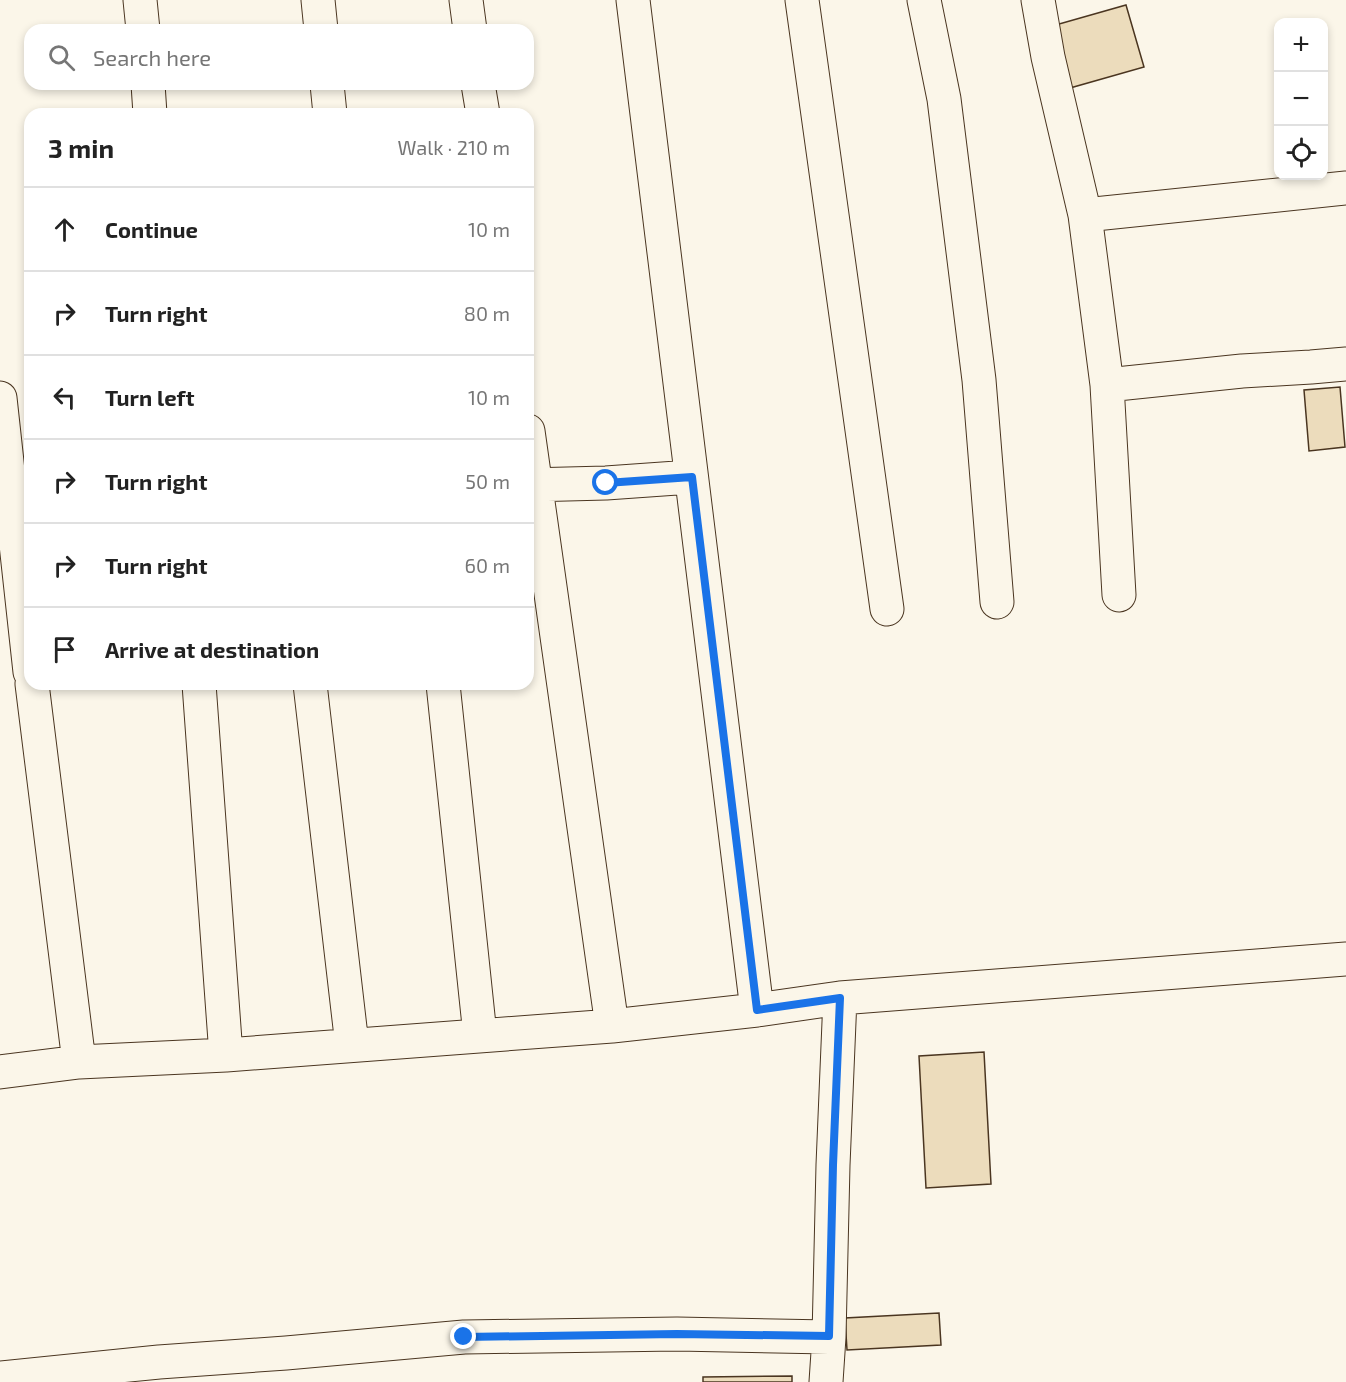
<!DOCTYPE html>
<meta charset="utf-8">
<style>
body{margin:0;font-family:"Exo 2",sans-serif;background:#f2f2f2;color:#222}
.controls{position:absolute;right:18px;top:18px;display:grid;overflow:hidden;border-radius:12px;box-shadow:0 3px 9px #0003}
.controls button{width:54px;height:54px;display:grid;place-items:center;padding:0;border:0;border-bottom:2px solid #e0e0e0;background:#fff;color:#222;font:30px sans-serif}
.stop{position:absolute;width:18px;height:18px;margin:-14px;border:4px solid #1a73e8;border-radius:50%;background:#fff}
.stop.end{background:#1a73e8;border-color:#fff;box-shadow:0 2px 6px #0008}
.list{margin:0;padding:0;list-style:none}
h2{display:flex;justify-content:space-between;align-items:center;height:78px;margin:0;padding:0 24px;font-size:26px}
h2 small{font-size:20px;font-weight:400;color:#767676}
.list li{display:grid;grid-template-columns:39px 1fr auto;gap:18px;align-items:center;box-sizing:border-box;height:84px;padding:0 24px;border-top:2px solid #e0e0e0}
.list b{display:block;font-size:22px;white-space:nowrap}
.list em{font-size:20px;font-style:normal;color:#767676}
.icon{flex:none;width:33px;height:33px;fill:none;stroke:currentColor;stroke-width:2;stroke-linecap:round;stroke-linejoin:round}
.map{position:relative;flex:none;width:1346px;height:1382px;overflow:hidden}
.search{position:absolute;background:#fff;box-shadow:0 3px 9px #0003;left:24px;top:24px;width:510px;height:66px;display:flex;align-items:center;gap:15px;box-sizing:border-box;padding:0 21px;border-radius:18px;color:#767676;font-size:22px}
.panel{position:absolute;background:#fff;box-shadow:0 3px 9px #0003;left:24px;top:108px;width:510px;height:582px;border-radius:18px}
.map>svg:first-child{display:block}
.building{fill:#ecdcbc;stroke:#4a3520;stroke-width:1.5}
.lines{fill:none;stroke-linecap:round;stroke-linejoin:round}
.minor-casing{stroke:#4a3520;stroke-width:35}
.minor{stroke:#fbf6e9;stroke-width:33}
.route{stroke:#1a73e8;stroke-width:8}
</style>
<div class="map">
<svg width="1346" height="1382" viewBox="0 0 1346 1382">
<rect width="100%" height="100%" fill="#fbf6e9"/>
<!-- building -->
<path class="building" d="M1126,5L1144,67L1070,88L1052,26Z
M1340,387L1345,447L1309,451L1304,390Z
M984,1052L991,1184L926,1188L919,1056Z
M939,1313L941,1345L847,1350L845,1318Z
M792,1376V1382H703V1377Z"/>
<g class="lines">
<!-- minor casing -->
<g class="minor-casing">
<path id="minor" d="M140,0L143,30
M318,0L321,30
M466,0L470,30
M633,0L757,1010
M802,0L887,609
M924,0L944,99L979,380L997,602
M1038,0L1048,57L1085,215L1346,188
M148,84L150,114
M327,84L330,114
M478,84L483,114
M1085,215L1107,385L1119,595
M1107,385L1242,371L1311,367L1346,364
M0,398L30,672
M528,431L612,1026
M528,485L606,483L691,477
M32,684L79,1062
M199,684L226,1055
M310,684L352,1045
M443,684L480,1035
M0,1072L79,1062L226,1055L612,1026L757,1010L840,998L1346,959
M0,1378L159,1362L286,1353L464,1337L677,1334L829,1337
M826,1382L829,1337L833,1165L840,998"/>
</g>
<!-- minor -->
<use href="#minor" class="minor"/>
</g>
<g class="lines">
<!-- route -->
<path class="route" d="M464,1337L677,1334L829,1336L833,1165L840,998L757,1010L692,477L606,483"/>
</g>
</svg>
<div class="controls">
<button>+</button>
<button>−</button>
<button><svg class="icon" aria-label="locate" viewBox="0 0 24 24"><circle cx="12" cy="12" r="6"/><path d="M12 2v4M12 18v4M2 12h4M18 12h4"/></svg></button>
</div>
<div class="stop" style="left:606px;top:483px"></div>
<div class="stop end" style="left:464px;top:1337px"></div>
<div class="search"><svg class="icon" aria-label="search" viewBox="0 0 24 24"><circle cx="10" cy="10" r="6"/><path d="M15 15l6 6"/></svg>Search here</div>
<section class="panel">
<h2>3 min<small>Walk · 210 m</small></h2>
<ul class="list">
<li><svg class="icon" aria-label="ahead" viewBox="0 0 24 24"><path d="M12 20V5M6 11l6-6 6 6"/></svg><div><b>Continue</b></div><em>10 m</em></li>
<li><svg class="icon" aria-label="right" viewBox="0 0 24 24"><path d="M7 20v-9h11M14 6l5 5-5 5"/></svg><div><b>Turn right</b></div><em>80 m</em></li>
<li><svg class="icon" aria-label="left" viewBox="0 0 24 24"><path d="M17 20v-9H6M10 6l-5 5 5 5"/></svg><div><b>Turn left</b></div><em>10 m</em></li>
<li><svg class="icon" aria-label="right" viewBox="0 0 24 24"><path d="M7 20v-9h11M14 6l5 5-5 5"/></svg><div><b>Turn right</b></div><em>50 m</em></li>
<li><svg class="icon" aria-label="right" viewBox="0 0 24 24"><path d="M7 20v-9h11M14 6l5 5-5 5"/></svg><div><b>Turn right</b></div><em>60 m</em></li>
<li><svg class="icon" aria-label="arrive" viewBox="0 0 24 24"><path d="M6 21V4h12l-3 4 3 4H6"/></svg><div><b>Arrive at destination</b></div></li>
</ul>
</section>
</div>
